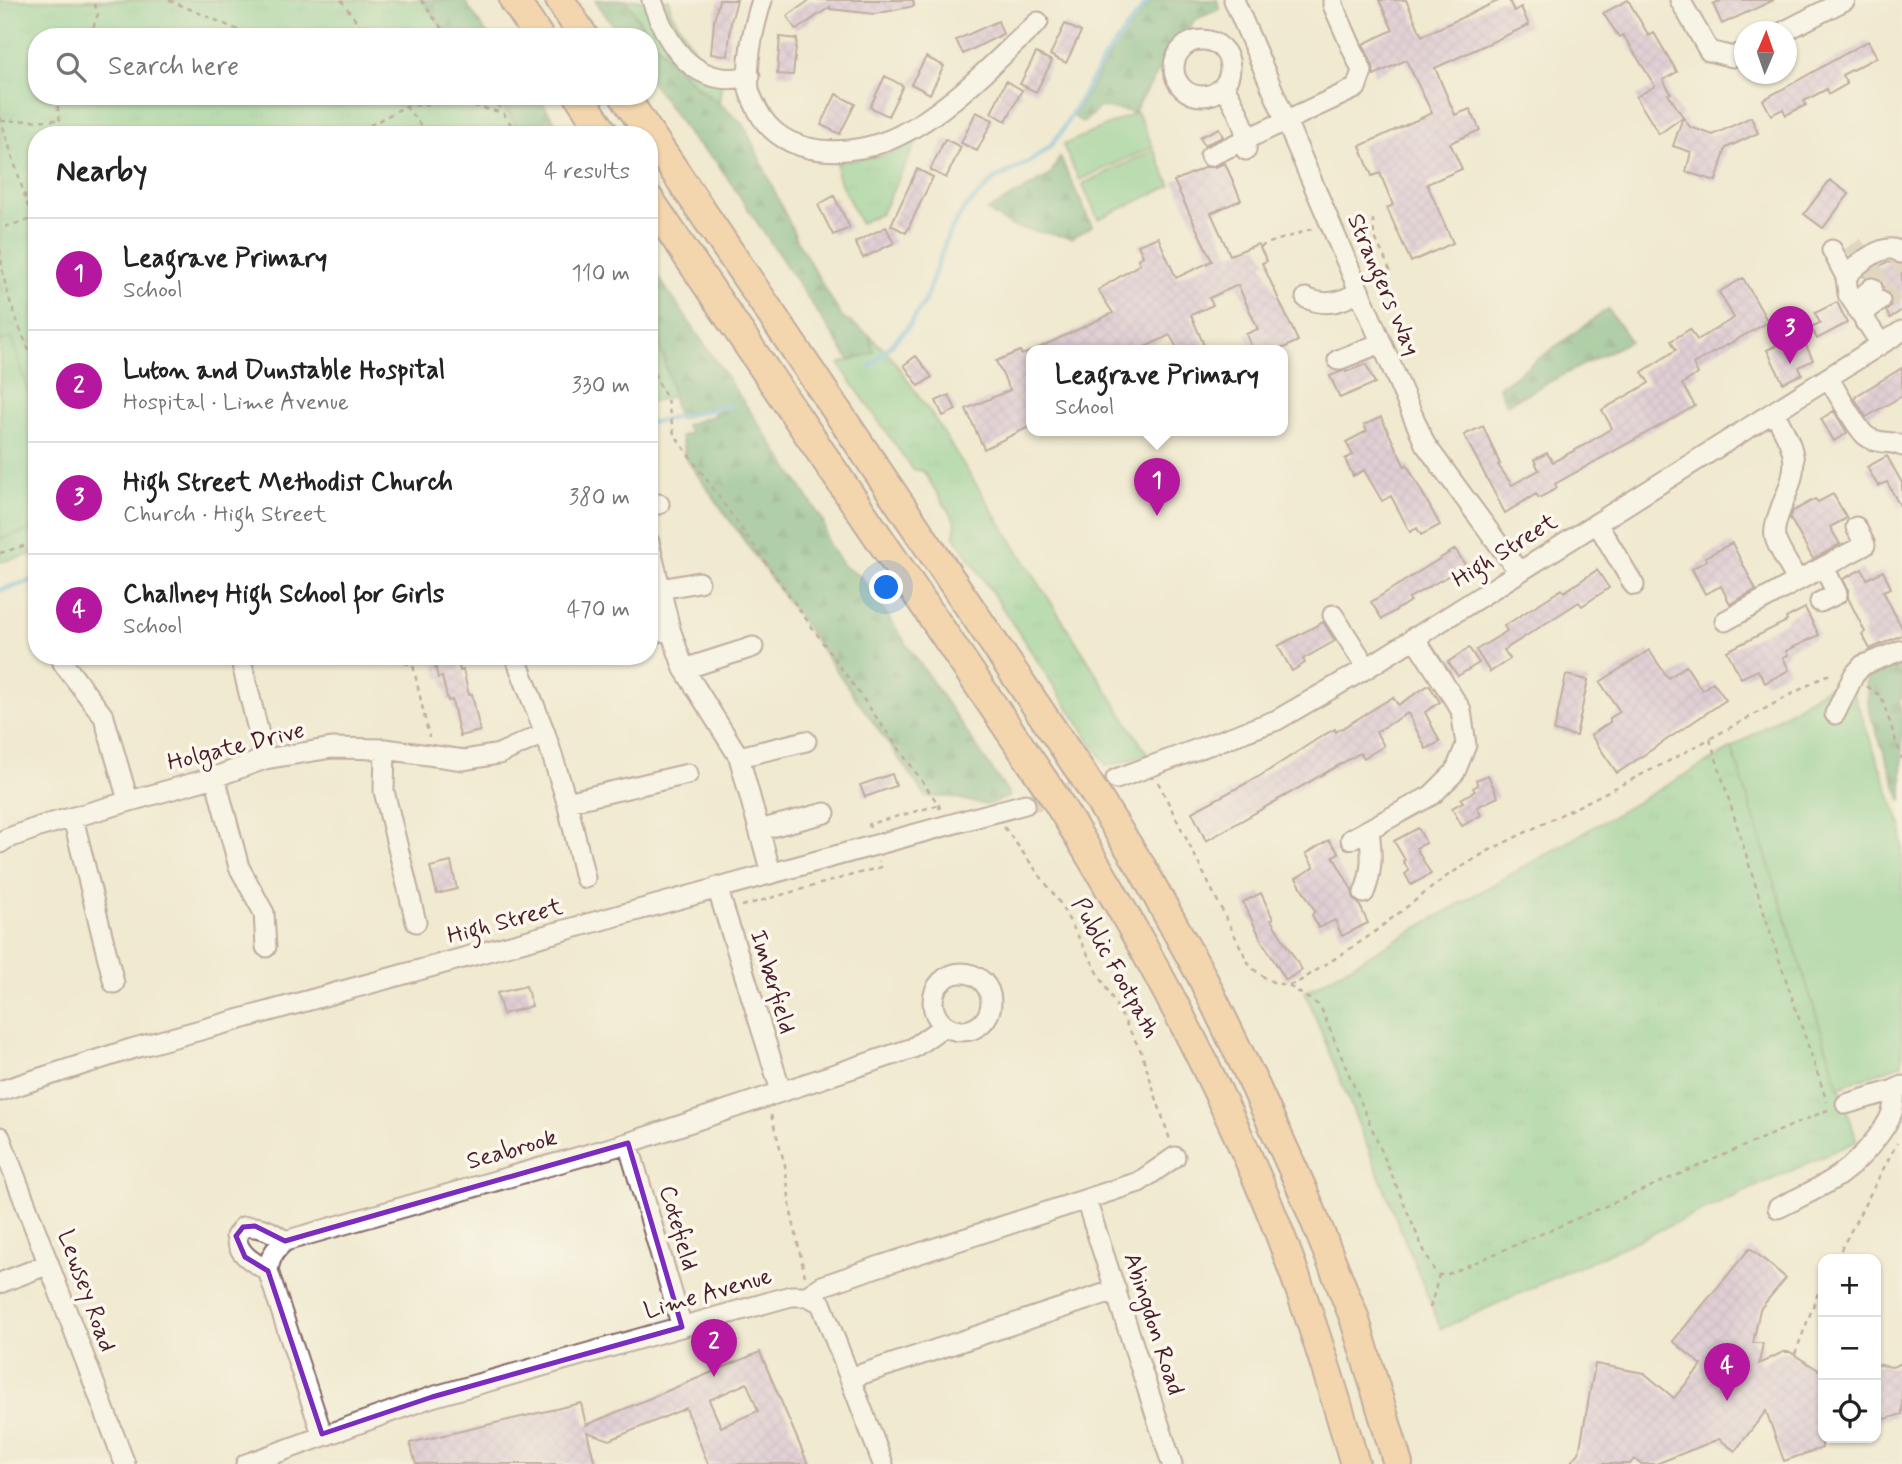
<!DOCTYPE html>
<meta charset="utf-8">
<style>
body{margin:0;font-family:Mynerve,sans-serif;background:#f2f2f2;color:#222}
.controls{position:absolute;right:21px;bottom:21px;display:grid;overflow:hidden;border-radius:14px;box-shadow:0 2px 5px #0004}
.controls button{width:63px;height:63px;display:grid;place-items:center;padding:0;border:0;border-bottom:2px solid #e0e0e0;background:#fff;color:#222;font:35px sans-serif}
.compass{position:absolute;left:1734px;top:21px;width:63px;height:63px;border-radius:50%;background:#fff;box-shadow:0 2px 5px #0004;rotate:2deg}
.you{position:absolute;left:887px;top:588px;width:24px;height:24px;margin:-18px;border:5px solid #fff;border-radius:50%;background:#1a73e8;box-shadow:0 0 0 10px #1a73e833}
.badge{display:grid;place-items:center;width:46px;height:46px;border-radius:50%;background:#b5179e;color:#fff;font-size:23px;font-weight:700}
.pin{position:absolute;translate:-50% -58px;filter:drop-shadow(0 2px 4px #0008)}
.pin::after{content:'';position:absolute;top:37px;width:24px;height:21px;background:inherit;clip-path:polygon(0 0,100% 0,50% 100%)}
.popup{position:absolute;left:1026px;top:345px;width:262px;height:91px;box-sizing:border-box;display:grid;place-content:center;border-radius:14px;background:#fff;filter:drop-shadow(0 2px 5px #0005);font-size:23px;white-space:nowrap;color:#767676}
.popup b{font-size:26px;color:#222}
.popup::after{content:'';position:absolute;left:50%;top:100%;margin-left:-14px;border:14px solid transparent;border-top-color:#fff}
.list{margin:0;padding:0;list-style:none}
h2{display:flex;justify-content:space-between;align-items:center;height:91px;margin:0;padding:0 28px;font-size:30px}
h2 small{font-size:23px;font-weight:400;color:#767676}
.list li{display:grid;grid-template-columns:46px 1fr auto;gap:21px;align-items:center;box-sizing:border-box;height:112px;padding:0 28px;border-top:2px solid #e0e0e0}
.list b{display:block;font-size:26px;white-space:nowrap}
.list p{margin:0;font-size:23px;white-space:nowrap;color:#767676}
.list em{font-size:23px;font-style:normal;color:#767676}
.icon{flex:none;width:38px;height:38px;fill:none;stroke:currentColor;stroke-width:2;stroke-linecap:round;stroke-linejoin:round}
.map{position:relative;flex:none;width:1902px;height:1464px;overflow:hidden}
.search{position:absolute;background:#fff;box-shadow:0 2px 5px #0004;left:28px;top:28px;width:630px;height:77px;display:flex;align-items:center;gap:18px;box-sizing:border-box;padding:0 24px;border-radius:28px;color:#767676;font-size:26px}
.panel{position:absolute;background:#fff;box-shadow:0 2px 5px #0004;left:28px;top:126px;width:630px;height:539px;border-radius:28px}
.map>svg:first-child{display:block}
.grass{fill:url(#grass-tufts);stroke:#62755c;stroke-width:2}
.forest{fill:url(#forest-firs);stroke:#566752;stroke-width:2}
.garden{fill:#7acb8c;stroke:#62755c;stroke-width:2}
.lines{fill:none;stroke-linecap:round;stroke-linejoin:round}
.stream{stroke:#61b3dc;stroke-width:5}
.building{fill:url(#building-cross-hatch);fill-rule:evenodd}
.minor-tunnel{stroke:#cfc1af;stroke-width:19;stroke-dasharray:19 10;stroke-linecap:butt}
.minor-casing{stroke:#846665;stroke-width:23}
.highway-casing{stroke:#846665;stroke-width:32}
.path{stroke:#846665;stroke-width:2.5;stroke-dasharray:5 5;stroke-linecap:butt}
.minor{stroke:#fff;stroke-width:19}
.highway{stroke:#f6be86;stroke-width:28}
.marked{fill:none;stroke:#7b2cbf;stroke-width:5;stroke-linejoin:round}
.labels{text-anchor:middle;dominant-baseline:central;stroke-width:7;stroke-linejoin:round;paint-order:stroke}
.street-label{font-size:24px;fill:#4a1f2b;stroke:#fbf7ec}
</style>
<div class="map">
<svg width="1902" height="1464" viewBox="0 0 1902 1464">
<defs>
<pattern id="grass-tufts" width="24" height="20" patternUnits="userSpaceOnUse" patternTransform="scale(1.75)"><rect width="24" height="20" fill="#7acb8c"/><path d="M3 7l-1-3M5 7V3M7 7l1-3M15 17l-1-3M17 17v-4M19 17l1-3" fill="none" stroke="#6bae79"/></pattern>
<pattern id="forest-firs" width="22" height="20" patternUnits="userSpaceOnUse" patternTransform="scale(1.75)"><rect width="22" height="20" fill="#63af78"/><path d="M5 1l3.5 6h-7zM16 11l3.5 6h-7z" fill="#548e63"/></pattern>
<pattern id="building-cross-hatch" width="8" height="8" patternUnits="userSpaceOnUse" patternTransform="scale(1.75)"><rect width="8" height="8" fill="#cbaddb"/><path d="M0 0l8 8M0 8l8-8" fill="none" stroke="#a78cb2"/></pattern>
</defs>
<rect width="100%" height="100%" fill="#fbf7ec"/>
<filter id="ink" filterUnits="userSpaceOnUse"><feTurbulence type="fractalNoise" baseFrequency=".0143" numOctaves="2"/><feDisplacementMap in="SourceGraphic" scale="14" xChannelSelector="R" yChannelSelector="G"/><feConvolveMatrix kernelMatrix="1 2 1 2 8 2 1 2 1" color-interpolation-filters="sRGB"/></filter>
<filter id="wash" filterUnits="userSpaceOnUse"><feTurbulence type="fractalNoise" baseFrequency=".00686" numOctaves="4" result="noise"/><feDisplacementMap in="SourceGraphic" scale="28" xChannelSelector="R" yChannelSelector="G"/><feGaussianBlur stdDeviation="1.57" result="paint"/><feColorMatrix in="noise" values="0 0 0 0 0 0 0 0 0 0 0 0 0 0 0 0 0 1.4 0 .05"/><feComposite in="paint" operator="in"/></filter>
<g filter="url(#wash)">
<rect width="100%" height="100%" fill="#f0ead0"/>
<!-- grass -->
<path class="grass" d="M0,0H456L482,37H37V96H525L553,135H37V553L0,562Z
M626,0H669L671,12L704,65L723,72L719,103C679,75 652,41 626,0Z
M917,141L881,214L860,223L837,175V162L887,155Z
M649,270L730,383L649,402Z
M869,335L892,358L930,412L1148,755L1107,766L954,535L956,523L923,471L912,469L839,364L873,352Z
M1732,748L1857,1141L1441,1329L1305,992Z"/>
<!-- forest -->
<path class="forest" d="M422,0H464L489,37H450Z
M595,0H626L649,37H621Z
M1152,0H1217L1220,9L1194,20L1184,40L1169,54L1134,112L1100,107L1083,123L1073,116L1114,48Z
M649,37L695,86L719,103L744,125L799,244L841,316L869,335L874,352L850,361L716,161L693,141L649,78Z
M495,96H538L564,135H524Z
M1060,157L1092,226L1072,238L1014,227L987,211L1050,175Z
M649,263L792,473L823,521L828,543L843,566L861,577L1010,796L1001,800L999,798L998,802L986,805L950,797H926L685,457L681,436L690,433L685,425L715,415L710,407L680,419L676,412L671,386L649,308Z
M1608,309L1630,341L1506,404L1499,387Z
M1902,655V698L1899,701L1902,718V802L1869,711L1866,676L1882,664Z"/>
<!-- garden -->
<path class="garden" d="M1137,112L1153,147L1079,180L1063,145Z
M1154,150L1171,186L1098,219L1082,184Z
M12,337L37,422V528L0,539V341Z
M1829,686L1853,692L1902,828V1064L1839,1087L1732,748Z"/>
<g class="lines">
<!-- stream -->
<path class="stream" d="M870,367L907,328L924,303L948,235L965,208L995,179L1029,162L1049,147L1060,134L1105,57L1149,0
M649,423L731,405
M0,590L37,579"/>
</g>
<g id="blocks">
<!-- building -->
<path class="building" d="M719,0H737L731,22L728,56L711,54L714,21Z
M810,0H913L914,6L875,14L830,9V7L796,30L787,16Z
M1379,0H1406L1422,36L1500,0H1509L1514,11L1521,7L1529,25L1435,68L1455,115L1470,109L1480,130L1450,143L1462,169L1427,184L1453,243L1411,262L1387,208L1393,205L1380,173L1372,176L1360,146L1432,113L1406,60L1374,75L1373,66L1363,44L1393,30Z
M1628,0L1649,36L1654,33L1677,72L1663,80L1671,93L1668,94L1683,117L1659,134L1636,97L1655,86L1627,41L1623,35L1619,37L1603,13Z
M1722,0H1774L1722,24L1713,4Z
M998,21L1003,34L963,54L956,40Z
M1065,24L1081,32L1066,63L1050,55Z
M780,37L797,39L793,75L777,74Z
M1868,41L1877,57L1842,75L1847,84L1829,94L1827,89L1804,101L1806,105L1786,115L1783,109L1771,115L1763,100Z
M1036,53L1052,61L1036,92L1020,84Z
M926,57L944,66L930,94L911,84Z
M885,76L903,86L888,116L870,107Z
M1006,81L1022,90L1006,121L991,113Z
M836,94L855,104L840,134L821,125Z
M976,112L993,120L977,151L961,143Z
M1683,117L1690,127L1713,135L1751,117L1758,133L1726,148L1716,181L1686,172L1691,152L1673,146Z
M1219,128L1223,137L1204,145L1200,137Z
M945,139L961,147L946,178L930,170Z
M1225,163L1241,200L1211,213L1230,255L1258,244L1267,261L1262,263L1298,341L1279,350H1253L1246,334L1258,329L1238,285L1209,298L1213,305L1191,315L1206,350H1178L1170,335L1139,350H1034L1113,313L1098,290L1140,264L1138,259L1143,256L1138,245L1158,237L1176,278L1212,261L1174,181L1206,167H1215Z
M917,169L933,177L906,233L891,225Z
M1830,180L1849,194L1823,228L1804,214Z
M834,196L850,228L833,235L818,205Z
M886,227L894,243L863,258L855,242Z
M1887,262L1902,265V310L1890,318L1886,311L1891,306V295L1884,290L1881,280L1875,276L1866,278L1864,276Z
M1743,278L1768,322L1693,364L1698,374L1682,384L1695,406L1555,484L1557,488L1539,498L1536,494L1505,513L1464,435L1483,426L1500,464L1498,465L1512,485L1539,470L1534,460L1547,453L1553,462L1583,446L1612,428L1602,410L1649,383L1642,372L1676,350L1671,341L1690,329L1697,340L1734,318L1719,292Z
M1837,302L1847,323L1817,339L1811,327L1820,323L1815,313Z
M1787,340L1791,347L1804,341L1813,360L1799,367L1802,374L1783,383L1767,350Z
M1020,351L1022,355L1031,351V426L984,449L966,409L1010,390L996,361Z
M916,356L932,377L919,386L904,365Z
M1366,364L1375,383L1340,398L1330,376L1345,370L1346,372Z
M1902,368V396L1866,417L1855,399L1856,396Z
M949,395L956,410L943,416L936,401Z
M1834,411L1847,433L1834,441L1821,419Z
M1381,417L1405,467L1407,465L1440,525L1421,535L1417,528L1410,532L1391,496L1382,501L1364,470L1353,476L1345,459L1353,455L1346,442L1367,431L1364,425Z
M1887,456L1902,483V510L1887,482L1878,486L1867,467Z
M1833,494L1847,518L1830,527L1840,544L1813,559L1790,518L1793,511L1815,499L1818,502Z
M1732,543L1756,590L1730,604L1721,586L1705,594L1692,569L1707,560L1705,557Z
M1455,549L1466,566L1409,598L1410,601L1382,619L1371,602Z
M1862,569L1867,579L1883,571L1891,588L1883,591L1902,628V635L1870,649L1862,634L1865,632L1848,598V589L1843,579Z
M1597,570L1609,588L1582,606L1579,602L1504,650L1510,659L1490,672L1476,650L1507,631L1504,626L1562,589L1564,592Z
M1805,608L1819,635L1786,651L1788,655L1783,657L1789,670L1765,683L1758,670L1741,678L1727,651L1787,621L1786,618Z
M1323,622L1335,641L1303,659L1305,663L1292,671L1278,646Z
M1469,648L1479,663L1458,676L1448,662Z
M1649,650L1668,678L1686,666L1702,690L1713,682L1726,700L1617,773L1591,735L1610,722V718L1620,712L1600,682Z
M433,656H457L460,671L463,670L469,695L472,694L480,731L460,736L452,700L448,701L442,677L438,678Z
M1566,675L1588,680L1576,736L1554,731Z
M1429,685L1440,702L1425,712L1440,742L1426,749L1408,713L1376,732L1384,746L1364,758L1360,753L1206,841L1192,812L1260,776L1322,736L1335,729L1336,732L1393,697L1398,705Z
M892,774L896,786L865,797L860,785Z
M1488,775L1498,797L1477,807L1481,815L1462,826L1452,808L1463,802L1461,799L1475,791L1473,788L1478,785L1476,780Z
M1418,828L1426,843L1416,848L1431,874L1411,885L1405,874L1409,871L1403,861L1405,860L1394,841Z
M1329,840L1339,853L1333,856L1352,890L1354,900L1359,904L1368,923L1342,936L1335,920L1319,928L1312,915L1315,911L1296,878L1314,867L1306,854Z
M451,862L457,889L437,894L430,867Z
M1261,893L1273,919L1271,920L1302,970L1286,980L1262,941L1243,902Z
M526,986L532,1006L503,1014L497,993Z
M1750,1248L1786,1278L1760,1309L1753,1343H1763L1759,1364L1783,1352H1790L1823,1373L1822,1448L1784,1461L1766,1411L1735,1451L1719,1439L1656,1464H1641L1634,1459L1630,1464H1569L1579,1453L1595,1364L1644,1373L1674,1398L1702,1365L1673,1341Z
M760,1352L808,1464H708L686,1408L610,1440L587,1432L595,1464H416L410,1443L581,1403L586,1425ZM747,1383L758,1411L721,1427L709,1400Z
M1902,1363V1414L1879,1421L1876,1413V1364L1892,1367Z"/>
</g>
</g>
<g filter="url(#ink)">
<use href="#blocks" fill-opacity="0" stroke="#846665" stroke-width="2"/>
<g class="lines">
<!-- minor-tunnel -->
<path class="minor-tunnel" d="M1850,257L1870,244
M1867,280L1902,261
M1880,301L1902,288
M1025,804L1116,779"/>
<!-- minor casing -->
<g class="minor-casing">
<path id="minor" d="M652,0C667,46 695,90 750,76
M762,0C753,29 746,59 749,89C750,96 754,102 757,109C782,160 853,158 898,136C950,111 995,61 1038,22
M1234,0L1425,444L1519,572
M1680,0L1709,51L1733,57L1744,51
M1783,32L1845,0
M1174 68a28 28 0 1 1 56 0a28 28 0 1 1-56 0Z
M1224,86C1234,105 1249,128 1246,150
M1210,156L1356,88L1362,71L1333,5V0
M1832,250L1846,277
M1306,298C1326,307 1341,302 1359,292
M1858,311L1859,299L1872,288
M1865,322C1864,310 1871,307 1880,301
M1881,344L1848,294L1846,277C1856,265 1886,239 1901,253
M1338,360L1381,343
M1828,378C1837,391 1855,426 1865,435C1876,445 1891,440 1902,446
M649,506L659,504
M1597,523L1634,585
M649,542L670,629L684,669L739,757L771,873
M1797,581L1865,545L1856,527
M661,589L699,582
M1820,602L1837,594L1824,567
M1333,615L1367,668
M1725,621L1797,581C1792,569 1777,548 1775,537C1773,527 1779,514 1782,505C1801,461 1796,453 1774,412
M649,634L670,629
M62,656L63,663L104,717L128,800
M240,656L265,759
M515,656L545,733
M684,669L753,647
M1835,714L1854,675L1863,665L1902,650
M385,749L384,791L416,922
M739,757L806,741
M215,777L239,867L264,913L266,947
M1116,779L1277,720L1367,668L1902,331
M567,802L688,774
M73,818L114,983
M759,830L825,813
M1351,839L1432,795L1455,772L1466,745L1461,710L1414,637
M0,843L6,839L42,826L215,777L265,759L332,748L385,749L464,760L499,754L545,733L567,802L585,878
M717,887L781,1091
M1364,893C1373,871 1372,853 1369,830
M933 1002a29 29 0 1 1 58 0a29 29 0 1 1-58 0Z
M0,1091L131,1049L1025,804
M1846,1104L1894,1090
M0,1137L125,1464
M628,1143L682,1327
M1086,1200L1172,1464
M1778,1208C1824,1185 1847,1178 1879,1135C1890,1120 1896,1109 1894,1090L1902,1086
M268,1271C253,1262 238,1255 236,1236L243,1227C261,1225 271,1231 285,1241
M0,1283L49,1264
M807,1296L821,1303L883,1464
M850,1378L1116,1290
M322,1434L268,1271C270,1257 274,1250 285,1241L628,1143L913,1048L944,1026
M246,1464L432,1397L791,1296H807L822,1286L877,1267L1139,1182L1175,1157"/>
</g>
<!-- highway casing -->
<g class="highway-casing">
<path id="highway" d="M514,0L539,37
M560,0L584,37
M579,96L605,135
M624,96L1083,775L1142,868L1201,975L1255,1086L1303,1191L1354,1317L1398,1464
M649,199L1052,793C1134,924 1208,1059 1267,1202C1302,1287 1329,1376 1355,1464"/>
</g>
<!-- path -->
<path class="path" d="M169,0L254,37
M341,0L368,37
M421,0L448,37
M90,37L98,14L93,0
M56,96L62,135
M388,96L405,106L429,135
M401,96L405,106L456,102L504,113
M492,96L518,135
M0,117L32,219L0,228
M1,121L59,120
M352,135L404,107
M37,217L32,219L37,230
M1373,219L1374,235L1390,270L1386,281L1376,285
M1260,247C1277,239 1295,236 1313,228
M0,250C3,293 20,329 37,369
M649,364L667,399L674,434L939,805L940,810
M649,388L661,386
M0,553L37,542
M387,656L388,659L413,665L429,737
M1867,686L1881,696L1902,759
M1710,739L1771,935L1827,1102
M1158,782L1250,966C1264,978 1278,989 1297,983L1365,939L1447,876L1486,852L1667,762L1827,675H1832
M1004,827L1058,900L1141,1051L1170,1140
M870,828L869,824L939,805
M742,906L881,867L879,861
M1289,986L1320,1006L1421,1244L1434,1270L1439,1275H1446L1830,1109
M771,1115L785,1165L791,1212L805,1276
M1836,1259L1897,1143
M1430,1308L1439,1275
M1795,1354L1823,1280"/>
<!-- minor -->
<use href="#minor" class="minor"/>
<!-- highway -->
<use href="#highway" class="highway"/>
</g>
</g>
<!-- marked area -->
<path d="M0 0H1902V1464H0ZM628,1143L682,1327L432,1397L322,1434L268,1271L245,1257L236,1236L243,1227L255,1226L285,1241Z" fill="#f0ead0" fill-opacity=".55" fill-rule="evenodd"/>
<path class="marked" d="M628,1143L682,1327L432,1397L322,1434L268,1271L245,1257L236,1236L243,1227L255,1226L285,1241Z"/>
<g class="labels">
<!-- street labels -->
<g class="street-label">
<text transform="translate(1383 285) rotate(67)">Strangers Way</text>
<text transform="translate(1505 551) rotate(-32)">High Street</text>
<text transform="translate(236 747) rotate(-14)">Holgate Drive</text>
<text transform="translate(505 922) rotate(-15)">High Street</text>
<text transform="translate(1115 968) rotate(61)">Public Footpath</text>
<text transform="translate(772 982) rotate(73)">Imberfield</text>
<text transform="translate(512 1150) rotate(-16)">Seabrook</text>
<text transform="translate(678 1228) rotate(74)">Cotefield</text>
<text transform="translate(86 1291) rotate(70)">Lewsey Road</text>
<text transform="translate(708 1294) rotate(-16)">Lime Avenue</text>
<text transform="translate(1153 1324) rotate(72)">Abingdon Road</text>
</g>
</g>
</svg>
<div class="controls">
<button>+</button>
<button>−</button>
<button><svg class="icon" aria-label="locate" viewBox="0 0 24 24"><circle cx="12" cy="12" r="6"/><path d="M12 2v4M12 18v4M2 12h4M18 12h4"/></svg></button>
</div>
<svg class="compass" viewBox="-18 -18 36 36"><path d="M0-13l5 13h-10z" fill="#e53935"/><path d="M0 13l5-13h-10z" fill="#767676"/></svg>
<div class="you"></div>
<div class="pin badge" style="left:1157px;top:516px">1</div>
<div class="popup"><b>Leagrave Primary</b>School</div>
<div class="pin badge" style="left:714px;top:1377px">2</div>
<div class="pin badge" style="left:1790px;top:364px">3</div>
<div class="pin badge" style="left:1727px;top:1401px">4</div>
<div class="search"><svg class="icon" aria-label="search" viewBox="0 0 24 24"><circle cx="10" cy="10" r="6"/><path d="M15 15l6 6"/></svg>Search here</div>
<section class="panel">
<h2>Nearby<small>4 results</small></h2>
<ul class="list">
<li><span class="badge">1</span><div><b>Leagrave Primary</b><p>School</p></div><em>110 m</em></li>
<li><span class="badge">2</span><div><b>Luton and Dunstable Hospital</b><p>Hospital · Lime Avenue</p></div><em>330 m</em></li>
<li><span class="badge">3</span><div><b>High Street Methodist Church</b><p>Church · High Street</p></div><em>380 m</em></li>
<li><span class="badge">4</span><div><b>Challney High School for Girls</b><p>School</p></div><em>470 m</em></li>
</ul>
</section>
</div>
